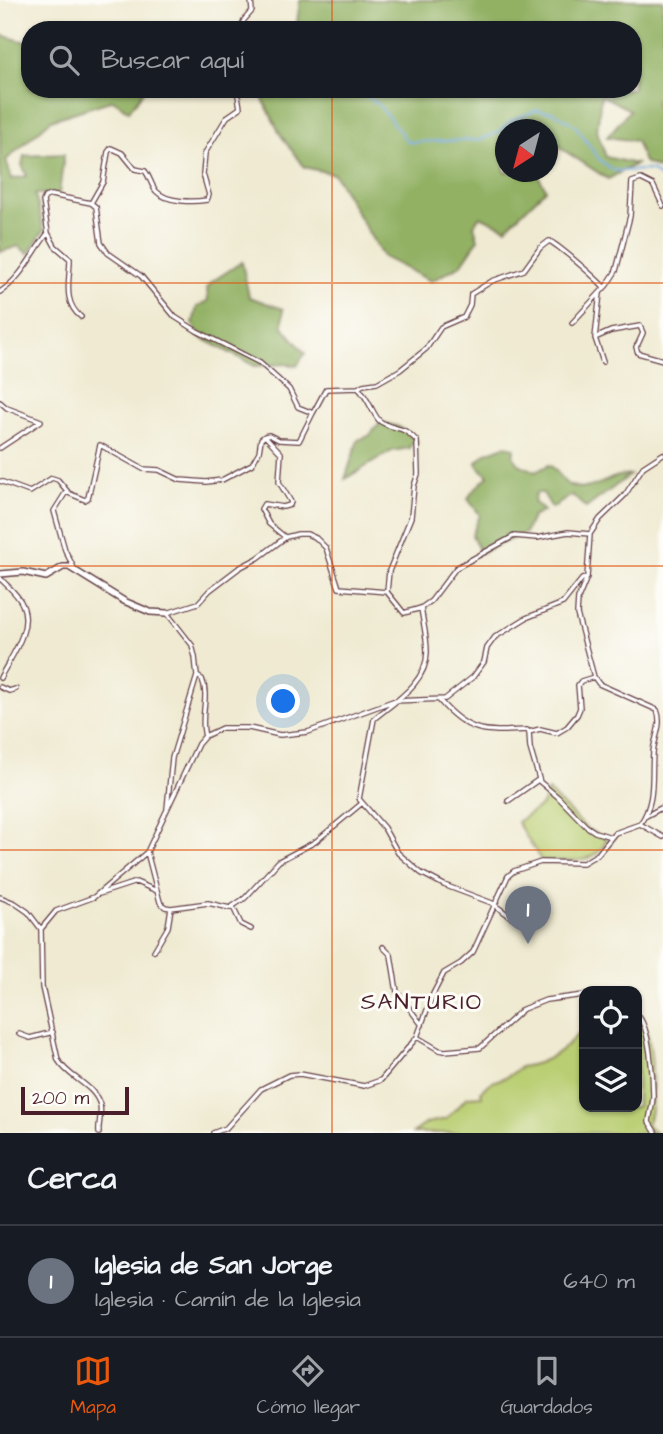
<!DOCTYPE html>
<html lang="es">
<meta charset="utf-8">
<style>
body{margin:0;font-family:"Architects Daughter",sans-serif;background:#20242c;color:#f1f3f6}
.controls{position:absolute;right:21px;bottom:21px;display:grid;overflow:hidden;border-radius:14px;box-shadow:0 2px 5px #0004}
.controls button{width:63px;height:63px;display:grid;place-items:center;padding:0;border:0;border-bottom:2px solid #363941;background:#171b24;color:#f1f3f6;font:35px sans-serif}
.compass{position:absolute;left:495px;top:119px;width:63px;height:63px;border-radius:50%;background:#171b24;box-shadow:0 2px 5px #0004;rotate:216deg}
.scale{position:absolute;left:21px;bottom:18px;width:108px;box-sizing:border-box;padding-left:7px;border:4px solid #4a1f2b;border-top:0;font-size:19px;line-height:24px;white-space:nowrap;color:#4a1f2b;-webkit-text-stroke:5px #fdfcf7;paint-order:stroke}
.you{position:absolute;left:284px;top:702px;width:24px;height:24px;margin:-18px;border:5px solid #fff;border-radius:50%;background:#1a73e8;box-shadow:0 0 0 10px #1a73e833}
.badge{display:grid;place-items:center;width:46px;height:46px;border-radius:50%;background:#ea580c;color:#fff;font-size:23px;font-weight:700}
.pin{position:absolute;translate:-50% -58px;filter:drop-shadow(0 2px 4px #0008)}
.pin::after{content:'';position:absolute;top:37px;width:24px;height:21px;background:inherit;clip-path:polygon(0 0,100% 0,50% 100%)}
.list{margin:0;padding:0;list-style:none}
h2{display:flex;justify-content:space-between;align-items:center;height:91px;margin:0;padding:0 28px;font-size:30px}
h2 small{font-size:23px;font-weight:400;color:#9ea1a6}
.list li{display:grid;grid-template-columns:46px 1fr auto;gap:21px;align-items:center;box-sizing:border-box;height:112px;padding:0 28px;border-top:2px solid #363941}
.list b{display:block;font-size:26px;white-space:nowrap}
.list p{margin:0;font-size:23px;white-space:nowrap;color:#9ea1a6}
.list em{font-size:23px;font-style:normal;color:#9ea1a6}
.icon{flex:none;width:38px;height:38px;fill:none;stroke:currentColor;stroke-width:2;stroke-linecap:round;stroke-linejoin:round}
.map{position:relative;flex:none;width:663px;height:1133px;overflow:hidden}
.search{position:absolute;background:#171b24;box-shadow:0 2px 5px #0004;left:21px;right:21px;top:21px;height:77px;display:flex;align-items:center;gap:18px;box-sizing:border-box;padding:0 24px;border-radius:28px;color:#9ea1a6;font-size:26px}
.sheet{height:203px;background:#171b24}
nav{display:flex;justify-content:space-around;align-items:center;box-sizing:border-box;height:98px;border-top:2px solid #363941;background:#171b24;font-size:19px;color:#9ea1a6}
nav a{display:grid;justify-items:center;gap:4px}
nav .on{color:#ea580c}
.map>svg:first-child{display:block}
.green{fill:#b9ce72;stroke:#82764e;stroke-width:2}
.forest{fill:#92b164;stroke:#6e6848;stroke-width:2}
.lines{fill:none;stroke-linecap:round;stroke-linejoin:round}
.stream{stroke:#72a8e0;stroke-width:2}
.street-casing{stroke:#633d44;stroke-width:6}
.secondary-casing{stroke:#633d44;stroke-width:8}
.street{stroke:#fff;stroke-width:3.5}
.secondary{stroke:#fff;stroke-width:5}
.grid{fill:none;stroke:#e0560e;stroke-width:2;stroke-opacity:0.55}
.labels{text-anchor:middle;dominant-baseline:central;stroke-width:6;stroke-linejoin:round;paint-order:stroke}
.neighbourhood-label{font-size:23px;letter-spacing:2px;fill:#4a1f2b;stroke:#fdfcf7}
</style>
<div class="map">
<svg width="663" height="1133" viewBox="0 0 663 1133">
<rect width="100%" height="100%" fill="#fdfcf7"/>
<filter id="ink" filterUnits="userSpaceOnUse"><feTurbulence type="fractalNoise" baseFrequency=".0143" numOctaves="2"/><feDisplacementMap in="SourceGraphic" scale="14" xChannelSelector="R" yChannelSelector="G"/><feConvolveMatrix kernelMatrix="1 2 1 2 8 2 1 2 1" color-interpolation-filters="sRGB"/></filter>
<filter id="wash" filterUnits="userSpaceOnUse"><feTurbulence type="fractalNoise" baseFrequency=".00686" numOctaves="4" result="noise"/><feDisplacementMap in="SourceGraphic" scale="28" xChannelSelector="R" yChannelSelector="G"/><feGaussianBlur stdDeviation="1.57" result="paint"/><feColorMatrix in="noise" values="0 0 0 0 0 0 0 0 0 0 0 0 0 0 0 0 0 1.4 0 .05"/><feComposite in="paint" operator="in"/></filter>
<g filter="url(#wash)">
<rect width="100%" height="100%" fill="#efead1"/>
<!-- green -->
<path class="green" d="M548,791L587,829L607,839C595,868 566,860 541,860L517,822L542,805Z
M637,1015C637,1016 644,1023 644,1024C653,1043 656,1106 647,1124L656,1133H413L427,1123L446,1119L467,1097L482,1096L481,1091C494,1076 507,1082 520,1067C549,1064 565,1048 584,1028V1107H637Z"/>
<!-- forest -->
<path class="forest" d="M300,0H663V91L655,103L663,121V171L644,162L636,141L607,137L630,110L601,95L597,131L606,157L636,164L608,179L562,149L546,128L520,127L518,129L505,130V143L501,148L505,172H536L546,189L506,228L480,216L474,225L478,240L461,265L431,281L383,257L334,174L304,167L280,134L258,89H633V30H296Z
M0,35L30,43V89H145L129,111L113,100L51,120L6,160L12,179L27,176L22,165L24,156L64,154L59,194H35L44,230L28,254L19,246L0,252Z
M242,262L249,297L283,309V327L305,353L297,366L285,364L255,366L198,336L193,323L197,307L208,301L207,288L213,281Z
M381,422L399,427L417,441L410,445V448L392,451L345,479L358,440L369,436Z
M505,446L515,448L513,456L519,464L535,472L549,465C558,469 560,481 569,485C592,496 609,473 630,475L586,508L572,495L552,508L543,493H536L534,502L544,511L532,517L525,533L480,553L472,535L480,515L468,499L472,492L488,476L476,463L486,453Z"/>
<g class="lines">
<!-- stream -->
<path class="stream" d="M355,89L378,104L408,142L480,140L499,132L510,121L537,110L544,111L553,112L575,125L599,159L611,169L618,171L651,170L662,179"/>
</g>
</g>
<g filter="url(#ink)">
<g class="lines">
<!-- street casing -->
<g class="street-casing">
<path id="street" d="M240,30L244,20L252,11L251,0
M91,203L96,207L101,243L108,253L141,276L175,317L197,331L260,363L289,389L298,407L313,413L299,441L279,440L269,435L265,436L281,453L279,482L291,502L290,505L283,507L264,504L261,509L269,524L285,537
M48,233L55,246L70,259C70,279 62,302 81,317
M0,292C22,278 32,253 48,233L43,201L45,197L51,195L91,203L103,182L108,152L111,148L122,153L135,169L145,171C150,177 151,185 156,191C167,203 194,202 207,200L209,195L203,174L205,153L227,117L240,108L237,89
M572,323L607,285L616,271L630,216L632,182L641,179L653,185L663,206
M595,338L600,293
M637,345L636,347L638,353L663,360
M603,362L595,338L611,331L640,326L643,333L638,344
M358,388L363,385L377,383L400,370L426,349L441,327L464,317L470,305L471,294L492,281L524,270L540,248L549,241C556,243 597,279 604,287
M0,402L7,408L41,421L0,448
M313,413L326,389L358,388C369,398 374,418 381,422C397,432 400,423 417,441L418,474L414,486L411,517L389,571L387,592
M0,481L30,492L52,478L58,480L68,492
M74,568L65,550L54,511L66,492L85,500L88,498L100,445L143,469L159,470L180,480L206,482L222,480L252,464L259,452L261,439L265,436
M0,578C7,586 18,594 22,604C34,628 10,658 0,678
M421,608C423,622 427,637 427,652C427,683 394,702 374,719L359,799L384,828L398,853L421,873L444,885L492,903L511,917
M197,676L202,679C210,697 199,717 205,736
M0,687L9,691L16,689
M439,700C468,734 485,732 527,730L529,732L530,748L540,782L558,797L586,826L595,832L611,837
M529,732L540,729L557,733L567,727L577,715L580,708L578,685L581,681L594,677
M508,801L538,780
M167,809L172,758L197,676L195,657L192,645L167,613L198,603L210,590L239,568L258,558L286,537L298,534H307L316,538L326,548L339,588L387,592L404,613L421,608L431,601L456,568L514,536L537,538L568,532L590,534
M646,816L663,807
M640,824C656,801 651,779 653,753C654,738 663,725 657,710L599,684L594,677L577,614L578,599L587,577L590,534L600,519L625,495L643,467L663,454
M640,824L663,837
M147,852L160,902L165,907L171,908L208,903L230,908L245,898L279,861L315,842L361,804
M99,894L136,882L157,891
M0,897L15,903L28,912L41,929L42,987L58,1060C68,1078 94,1084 100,1105C102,1114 98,1124 99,1133
M233,907L241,924L251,929
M41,929L56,911L94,897L147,852L198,744L205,736L222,728H249L280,735L308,732L393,701L445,699L473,677L484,662L487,648L495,637L526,618L563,603L582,579L587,577
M383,947L391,955L397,992L422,1025
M154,951L168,927L171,908
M637,1015C650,1025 653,1078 653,1095C653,1104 650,1113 649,1122L656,1133
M19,1034L30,1038L53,1032
M417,1037L439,1050L445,1051L480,1048L523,1009L546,1000L584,995
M213,1133L226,1128L261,1089L289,1075L300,1074L364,1086L381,1080L417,1037L433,994L444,973L461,963L473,952L508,876L514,871L541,862L583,863L598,854L615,833L640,824"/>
</g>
<!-- secondary casing -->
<g class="secondary-casing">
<path id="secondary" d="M0,574L23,572L46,577L63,567H69L124,601L150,612L167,613"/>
</g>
<!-- street -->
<use href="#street" class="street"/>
<!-- secondary -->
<use href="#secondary" class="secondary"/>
</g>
</g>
<!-- grid -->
<path class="grid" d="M332,0V30M332,89V1133M0,283H663M0,566H663M0,850H663"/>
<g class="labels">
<!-- neighbourhood labels -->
<g class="neighbourhood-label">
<text x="422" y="1002">SANTURIO</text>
</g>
</g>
</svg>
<div class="controls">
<button><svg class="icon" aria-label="locate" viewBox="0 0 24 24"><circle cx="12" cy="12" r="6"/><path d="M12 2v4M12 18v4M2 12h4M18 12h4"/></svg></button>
<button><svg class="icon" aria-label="layers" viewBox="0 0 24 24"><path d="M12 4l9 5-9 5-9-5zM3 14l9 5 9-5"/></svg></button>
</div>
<svg class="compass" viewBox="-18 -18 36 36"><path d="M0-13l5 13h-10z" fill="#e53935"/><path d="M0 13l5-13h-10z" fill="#9ea1a6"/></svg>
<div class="scale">200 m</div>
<div class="you"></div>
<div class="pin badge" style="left:528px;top:944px;background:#6b7280">1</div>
<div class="search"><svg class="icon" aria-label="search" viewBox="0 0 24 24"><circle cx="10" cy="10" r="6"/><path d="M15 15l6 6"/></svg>Buscar aquí</div>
</div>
<section class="sheet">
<h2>Cerca<small></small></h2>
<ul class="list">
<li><span class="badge" style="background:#6b7280">1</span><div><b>Iglesia de San Jorge</b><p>Iglesia · Camín de la Iglesia</p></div><em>640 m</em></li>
</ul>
</section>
<nav>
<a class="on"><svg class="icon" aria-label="map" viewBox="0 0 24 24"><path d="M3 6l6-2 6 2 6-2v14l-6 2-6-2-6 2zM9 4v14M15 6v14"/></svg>Mapa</a>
<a><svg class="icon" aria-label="directions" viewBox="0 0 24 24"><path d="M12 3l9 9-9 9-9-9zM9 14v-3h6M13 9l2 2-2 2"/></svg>Cómo llegar</a>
<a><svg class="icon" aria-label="saved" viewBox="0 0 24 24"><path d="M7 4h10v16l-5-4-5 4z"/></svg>Guardados</a>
</nav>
